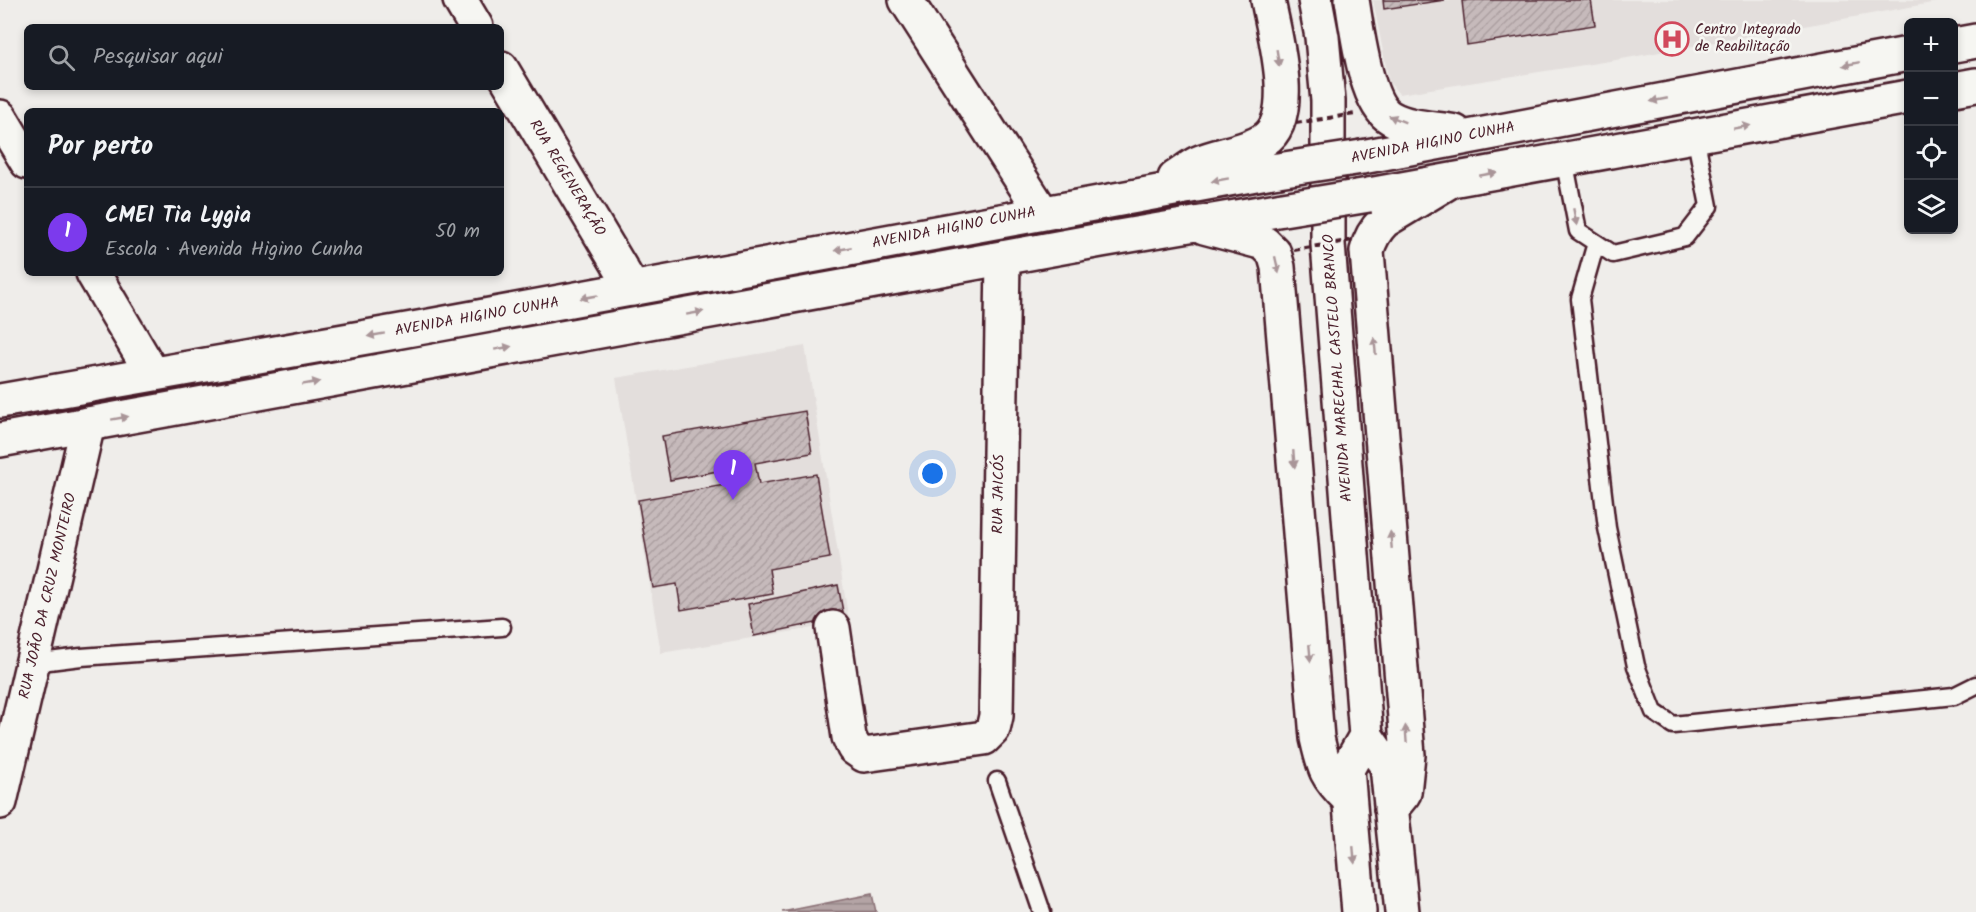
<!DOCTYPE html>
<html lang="pt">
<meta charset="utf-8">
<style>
body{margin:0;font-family:Kalam,sans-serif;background:#242831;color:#f1f3f6}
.controls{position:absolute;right:18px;top:18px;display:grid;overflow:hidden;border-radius:9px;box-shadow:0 3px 9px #0003}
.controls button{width:54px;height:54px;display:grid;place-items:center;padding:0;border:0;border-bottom:2px solid #363941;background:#171b24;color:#f1f3f6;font:30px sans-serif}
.you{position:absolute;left:933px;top:474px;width:21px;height:21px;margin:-15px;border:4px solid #fff;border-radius:50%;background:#1a73e8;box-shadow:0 0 0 9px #1a73e833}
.badge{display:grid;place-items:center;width:39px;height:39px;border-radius:50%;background:#7c3aed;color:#fff;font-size:20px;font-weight:700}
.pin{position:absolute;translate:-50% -50px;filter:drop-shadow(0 2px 3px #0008)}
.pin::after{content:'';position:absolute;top:32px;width:21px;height:18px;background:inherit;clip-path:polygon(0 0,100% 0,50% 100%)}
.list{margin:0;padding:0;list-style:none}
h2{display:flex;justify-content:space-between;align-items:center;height:78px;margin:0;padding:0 24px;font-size:26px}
h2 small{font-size:20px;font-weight:400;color:#9ea1a6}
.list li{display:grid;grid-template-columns:39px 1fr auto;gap:18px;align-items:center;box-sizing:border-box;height:90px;padding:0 24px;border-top:2px solid #363941}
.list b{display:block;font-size:22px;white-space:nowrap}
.list p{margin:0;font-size:20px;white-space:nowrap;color:#9ea1a6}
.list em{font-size:20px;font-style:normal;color:#9ea1a6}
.icon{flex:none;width:33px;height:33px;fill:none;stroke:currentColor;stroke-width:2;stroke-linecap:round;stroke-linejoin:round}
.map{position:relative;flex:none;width:1976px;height:912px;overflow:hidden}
.search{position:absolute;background:#171b24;box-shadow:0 3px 9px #0003;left:24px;top:24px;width:480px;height:66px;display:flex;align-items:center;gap:15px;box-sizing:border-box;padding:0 21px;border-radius:9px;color:#9ea1a6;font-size:22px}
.panel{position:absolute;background:#171b24;box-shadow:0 3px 9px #0003;left:24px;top:108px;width:480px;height:168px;border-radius:9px}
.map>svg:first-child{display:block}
.built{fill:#e3dedc}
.water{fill:url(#water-rules);stroke:#8a6f74;stroke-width:1.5}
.building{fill:url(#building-hatch);stroke:#4a1f2b;stroke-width:1.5}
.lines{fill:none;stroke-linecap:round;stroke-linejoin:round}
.lane-casing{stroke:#4a1f2b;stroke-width:21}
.street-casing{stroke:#4a1f2b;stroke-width:38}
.primary-casing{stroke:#4a1f2b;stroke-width:38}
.lane{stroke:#f6f6f2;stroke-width:16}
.street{stroke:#f6f6f2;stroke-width:33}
.primary{stroke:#f6f6f2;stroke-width:33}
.primary-bridge-casing{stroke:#4a1f2b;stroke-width:38;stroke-linecap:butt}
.path-bridge{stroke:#4a1f2b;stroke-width:4;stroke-dasharray:6 4.5;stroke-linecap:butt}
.primary-bridge{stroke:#f6f6f2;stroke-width:33}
.oneway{fill:#a99598}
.labels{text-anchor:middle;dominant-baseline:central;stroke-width:5;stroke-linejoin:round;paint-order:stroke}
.poi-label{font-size:15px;fill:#4a1f2b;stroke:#f6f6f2;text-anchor:start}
.street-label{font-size:15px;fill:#4a1f2b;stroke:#f6f6f2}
</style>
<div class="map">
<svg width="1976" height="912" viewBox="0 0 1976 912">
<defs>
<pattern id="water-rules" width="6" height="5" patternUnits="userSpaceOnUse" patternTransform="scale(1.5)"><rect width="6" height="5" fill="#b4a4a5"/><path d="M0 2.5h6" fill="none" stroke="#948587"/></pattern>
<pattern id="building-hatch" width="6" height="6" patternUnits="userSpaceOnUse" patternTransform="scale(1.5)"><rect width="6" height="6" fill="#c6babb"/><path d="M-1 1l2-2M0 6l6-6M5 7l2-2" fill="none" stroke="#ac9fa1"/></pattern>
</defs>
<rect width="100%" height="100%" fill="#efedea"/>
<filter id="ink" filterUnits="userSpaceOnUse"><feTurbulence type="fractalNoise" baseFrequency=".0167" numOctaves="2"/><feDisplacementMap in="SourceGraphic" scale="12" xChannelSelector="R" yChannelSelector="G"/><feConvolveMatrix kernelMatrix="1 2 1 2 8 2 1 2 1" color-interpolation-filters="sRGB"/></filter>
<g filter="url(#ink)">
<!-- built -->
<path class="built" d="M1373,0H1948L1616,60L1399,94L1389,82Z
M805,346L849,622L661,653L616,378Z"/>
<!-- water -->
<path class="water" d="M872,894L876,912H782Z"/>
<!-- building -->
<path class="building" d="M1383,0H1445L1384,9Z
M1469,0H1591L1595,25L1467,45L1462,1Z
M805,411L812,453L755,463L759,484L816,474L830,558L769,569L773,594L681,610L677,584L653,588L638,500L725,485L723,470L670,480L662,436Z
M838,585L844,617L754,636L748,604Z"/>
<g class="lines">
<!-- lane casing -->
<g class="lane-casing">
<path id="lane" d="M1564,159L1578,231L1613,254L1685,237L1709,206L1695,135
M1596,243L1580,299L1607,528L1636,666L1654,712L1673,725L1954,696L1976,685
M33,663L81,657L502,627
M997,781L1042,912"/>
</g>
<!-- street casing -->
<g class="street-casing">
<path id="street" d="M460,0L476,27
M906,0L1042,212
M501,68L633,289
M0,117L27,162
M93,273L152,373
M833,628L849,737L854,748L864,755L984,738L993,729L996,716L1003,258
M0,802L88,424"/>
</g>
<!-- primary casing -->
<g class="primary-casing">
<path id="primary" d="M1315,0L1322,37L1328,101V244L1366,736
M1352,0C1357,29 1365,104 1391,118C1409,128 1434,128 1455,132
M1954,45L1976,41
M1954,89L1976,85
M1362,157L1908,54
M1175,178C1183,173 1190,167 1198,163C1218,154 1246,152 1264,140C1299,117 1274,34 1268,0
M1369,195L1908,97
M1204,227L1264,243L1274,253L1278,267L1317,738C1324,769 1326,777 1349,799
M0,401L424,327L1278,170
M0,440L1101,240L1283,209
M1366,736L1387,766L1402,912
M1391,809L1404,793L1408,755L1367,251C1370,238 1375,230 1384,221L1450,181
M1359,912L1347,769L1366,736"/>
</g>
<!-- lane -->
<use href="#lane" class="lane"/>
<!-- street -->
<use href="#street" class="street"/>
<!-- primary -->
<use href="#primary" class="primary"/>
<!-- primary-bridge casing -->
<g class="primary-bridge-casing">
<path id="primary-bridge" d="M1278,170L1362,157
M1283,209L1369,195"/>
</g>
<!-- path-bridge -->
<path class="path-bridge" d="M1296,123L1355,114
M1294,250L1353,240"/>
<!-- primary-bridge -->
<use href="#primary-bridge" class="primary-bridge"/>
</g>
<!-- one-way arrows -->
<defs><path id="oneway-solid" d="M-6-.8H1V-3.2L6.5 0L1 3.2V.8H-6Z" transform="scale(1.5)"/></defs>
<g class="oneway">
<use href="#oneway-solid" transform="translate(1278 58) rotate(81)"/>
<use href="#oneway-solid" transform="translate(1851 64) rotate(169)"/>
<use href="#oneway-solid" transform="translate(1659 100) rotate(169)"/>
<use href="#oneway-solid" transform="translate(1397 119) rotate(-158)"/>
<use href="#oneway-solid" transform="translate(1742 127) rotate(-10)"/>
<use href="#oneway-solid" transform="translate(1488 174) rotate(-11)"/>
<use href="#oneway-solid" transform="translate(1220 180) rotate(170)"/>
<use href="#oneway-solid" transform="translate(1575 217) rotate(79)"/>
<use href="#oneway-solid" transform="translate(843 249) rotate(169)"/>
<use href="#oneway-solid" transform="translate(1277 265) rotate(77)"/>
<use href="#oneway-solid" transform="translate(589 297) rotate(170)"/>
<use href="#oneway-solid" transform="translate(695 313) rotate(-10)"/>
<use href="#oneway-solid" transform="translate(376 335) rotate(170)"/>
<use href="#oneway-solid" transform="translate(1375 346) rotate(-95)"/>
<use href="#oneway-solid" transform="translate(503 348) rotate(-10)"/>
<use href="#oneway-solid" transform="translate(311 383) rotate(-10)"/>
<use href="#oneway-solid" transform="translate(120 418) rotate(-10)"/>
<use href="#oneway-solid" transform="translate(1294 459) rotate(85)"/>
<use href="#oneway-solid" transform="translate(1391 540) rotate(-95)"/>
<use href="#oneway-solid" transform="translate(1310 653) rotate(85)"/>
<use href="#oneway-solid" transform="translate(1406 734) rotate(-94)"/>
<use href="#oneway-solid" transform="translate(1354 855) rotate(85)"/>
</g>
</g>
<!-- icons -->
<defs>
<g id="hospital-ring" transform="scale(1.725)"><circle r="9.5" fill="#f6f6f2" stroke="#d1495b" stroke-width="1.5"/><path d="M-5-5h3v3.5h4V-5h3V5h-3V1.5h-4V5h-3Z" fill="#d1495b"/></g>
</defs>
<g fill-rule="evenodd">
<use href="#hospital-ring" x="1672" y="39"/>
</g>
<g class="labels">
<!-- poi labels -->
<g class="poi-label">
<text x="1695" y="30">Centro Integrado<tspan x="1695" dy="17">de Reabilitação</tspan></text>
</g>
<!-- street labels -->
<g class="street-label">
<text transform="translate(1433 143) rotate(-11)">AVENIDA HIGINO CUNHA</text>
<text transform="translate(567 178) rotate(59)">RUA REGENERAÇÃO</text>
<text transform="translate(954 228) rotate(-11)">AVENIDA HIGINO CUNHA</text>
<text transform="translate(477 317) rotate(-10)">AVENIDA HIGINO CUNHA</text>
<text transform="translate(1338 368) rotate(-94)">AVENIDA MARECHAL CASTELO BRANCO</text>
<text transform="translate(999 494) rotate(-89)">RUA JAICÓS</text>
<text transform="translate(48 596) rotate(-77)">RUA JOÃO DA CRUZ MONTEIRO</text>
</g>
</g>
</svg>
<div class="controls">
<button>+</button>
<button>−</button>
<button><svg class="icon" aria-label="locate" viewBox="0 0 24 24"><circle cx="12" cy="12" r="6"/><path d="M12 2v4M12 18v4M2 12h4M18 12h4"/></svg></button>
<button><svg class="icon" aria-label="layers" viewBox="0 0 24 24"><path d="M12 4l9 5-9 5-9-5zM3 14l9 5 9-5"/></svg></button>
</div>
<div class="you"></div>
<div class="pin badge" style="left:733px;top:500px">1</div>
<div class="search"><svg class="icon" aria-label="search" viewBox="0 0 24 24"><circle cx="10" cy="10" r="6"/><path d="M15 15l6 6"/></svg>Pesquisar aqui</div>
<section class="panel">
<h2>Por perto<small></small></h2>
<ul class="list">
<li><span class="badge">1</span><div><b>CMEI Tia Lygia</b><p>Escola · Avenida Higino Cunha</p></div><em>50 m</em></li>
</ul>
</section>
</div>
